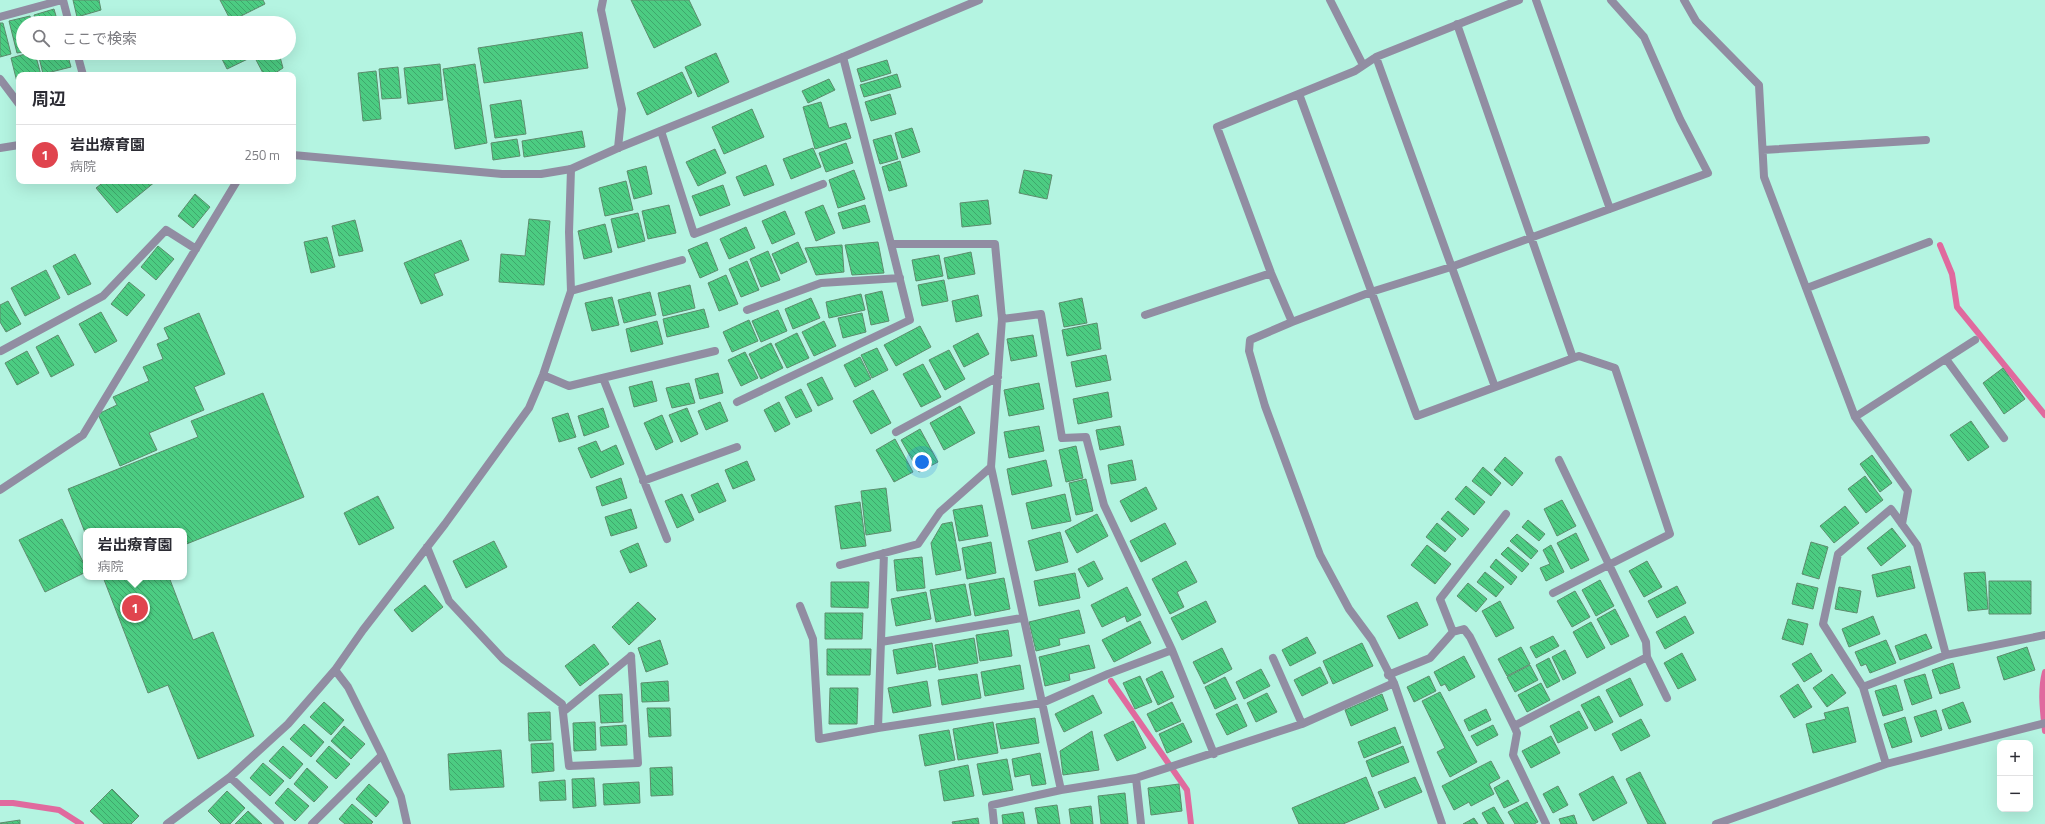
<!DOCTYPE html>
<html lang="ja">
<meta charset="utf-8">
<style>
body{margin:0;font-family:"Titillium Web","Noto Sans JP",sans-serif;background:#f7f7f7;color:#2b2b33}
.controls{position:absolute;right:12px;bottom:12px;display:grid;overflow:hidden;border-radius:8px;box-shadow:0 4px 16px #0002}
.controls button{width:36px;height:36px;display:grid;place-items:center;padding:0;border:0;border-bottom:1px solid #e1e1e2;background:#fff;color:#2b2b33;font:20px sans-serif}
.you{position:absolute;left:922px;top:462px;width:14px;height:14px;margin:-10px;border:3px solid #fff;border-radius:50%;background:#1a73e8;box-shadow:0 0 0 6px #1a73e833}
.badge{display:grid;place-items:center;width:26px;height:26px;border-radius:50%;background:#b45309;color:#fff;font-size:13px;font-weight:700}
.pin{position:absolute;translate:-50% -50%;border:2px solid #fff;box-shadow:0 1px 4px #0006}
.popup{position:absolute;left:83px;top:528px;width:104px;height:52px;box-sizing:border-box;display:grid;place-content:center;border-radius:8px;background:#fff;filter:drop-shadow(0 1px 3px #0005);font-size:13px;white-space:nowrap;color:#7c7c81}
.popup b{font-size:15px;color:#2b2b33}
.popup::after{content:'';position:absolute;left:50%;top:100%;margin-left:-8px;border:8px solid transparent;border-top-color:#fff}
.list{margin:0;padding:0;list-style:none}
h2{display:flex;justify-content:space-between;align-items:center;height:52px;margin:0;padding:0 16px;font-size:17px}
h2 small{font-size:13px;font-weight:400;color:#7c7c81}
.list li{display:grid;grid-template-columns:26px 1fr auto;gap:12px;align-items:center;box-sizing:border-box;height:60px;padding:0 16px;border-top:1px solid #e1e1e2}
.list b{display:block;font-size:15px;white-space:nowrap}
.list p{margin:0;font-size:13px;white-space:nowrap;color:#7c7c81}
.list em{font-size:13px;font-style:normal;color:#7c7c81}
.icon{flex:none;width:22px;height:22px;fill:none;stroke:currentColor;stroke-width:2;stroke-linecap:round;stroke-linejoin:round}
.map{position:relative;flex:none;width:2045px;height:824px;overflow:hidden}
.search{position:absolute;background:#fff;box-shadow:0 4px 16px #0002;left:16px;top:16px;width:280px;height:44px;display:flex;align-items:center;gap:10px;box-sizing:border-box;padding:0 14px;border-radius:22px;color:#7c7c81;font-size:15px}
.panel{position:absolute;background:#fff;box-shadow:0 4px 16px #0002;left:16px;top:72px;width:280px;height:112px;border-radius:8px}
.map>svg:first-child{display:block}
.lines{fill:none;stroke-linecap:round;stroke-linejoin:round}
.stream{stroke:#e06a9e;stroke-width:6}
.building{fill:url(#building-back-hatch);stroke:#5d8c6d}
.minor{stroke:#918da2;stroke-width:8}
.tertiary{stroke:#918da2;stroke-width:8}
</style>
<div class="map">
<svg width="2045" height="824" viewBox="0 0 2045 824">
<defs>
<pattern id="building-back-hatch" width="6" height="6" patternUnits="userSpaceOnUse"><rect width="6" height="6" fill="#4ccc82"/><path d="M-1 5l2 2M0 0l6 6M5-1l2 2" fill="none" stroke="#3fa76c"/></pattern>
</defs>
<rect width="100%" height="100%" fill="#b4f4e1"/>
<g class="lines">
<!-- stream -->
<path class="stream" d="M1940,245L1952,274L1957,307L2045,415
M2045,672C2040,691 2043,712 2045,731
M1111,681L1187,790L1191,824
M0,803H13L59,810L81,824"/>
</g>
<!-- building -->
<path class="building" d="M73,0H99L101,10L77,17Z
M220,0H263L265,4L231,21Z
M631,0H689L701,25L654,48Z
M54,9L58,23H36L34,15Z
M30,16L32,23H23V52L17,53L9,21Z
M104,18L105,23H85Z
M0,23H3L11,54L0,57Z
M582,32L588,68L484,83L478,48Z
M29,53H35L41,75H19L18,86L11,58Z
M38,53H67L71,67L43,74Z
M219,53H279L283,68L272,75H264L254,56L227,69Z
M716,53L729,82L698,97L685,67Z
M887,60L891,73L861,82L857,69Z
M440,64L443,100L408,104L404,68Z
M475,64L487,143L455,149L443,69Z
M398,67L401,98L382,99L379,69Z
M376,71L381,119L363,121L358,73Z
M682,72L692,93L647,115L637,93Z
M897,74L901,87L864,97L860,85Z
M829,79L835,90L808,103L802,91Z
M890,94L896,114L871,121L865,102Z
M521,100L526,134L495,138L490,105Z
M821,102L829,128L846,123L851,138L815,149L803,107Z
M752,109L764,137L724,154L712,127Z
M912,128L920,152L902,158L895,133Z
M582,131L585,147L524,157L522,141Z
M891,135L898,159L880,164L873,140Z
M517,139L520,156L493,160L491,143Z
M846,143L853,163L826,172L819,153Z
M813,148L821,167L791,179L783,159Z
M715,149L726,173L698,186L686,162Z
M900,161L907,186L889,191L882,167Z
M766,165L774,185L744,196L736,177Z
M646,166L652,194L634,199L627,171Z
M854,170L865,199L838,208L829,180Z
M1024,170L1052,175L1047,199L1019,193Z
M105,181H156L117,213L96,188Z
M626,181L633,210L605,216L599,188Z
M723,185L730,205L700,216L692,196Z
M195,194L210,207L193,228L178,216Z
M988,200L991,224L962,227L960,203Z
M669,205L676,233L648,239L642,211Z
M823,205L835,233L816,241L805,212Z
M865,205L870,222L843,229L838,213Z
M785,211L795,234L772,244L762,221Z
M638,213L645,241L618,248L611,219Z
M529,219L550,221L544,285L499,282L501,254L525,256Z
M355,220L363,251L339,256L332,226Z
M605,224L612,252L584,259L578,231Z
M746,227L755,248L729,259L720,239Z
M327,237L335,267L311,273L304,242Z
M461,240L469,260L434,274L443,295L421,304L404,263Z
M707,242L718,270L700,278L688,250Z
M798,242L807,262L781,274L772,254Z
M878,242L884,273L852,275L845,245Z
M842,245L844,272L816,275L805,248Z
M158,246L174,259L156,280L141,267Z
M768,251L780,280L761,287L750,259Z
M971,252L975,274L948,279L944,258Z
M75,254L91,284L68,295L53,266Z
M939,255L943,276L916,281L912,260Z
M747,261L759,290L741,297L729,269Z
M46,270L60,298L25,316L11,288Z
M726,275L738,304L719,311L708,283Z
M944,280L948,301L922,306L918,285Z
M129,282L145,295L127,316L111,304Z
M690,285L695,308L663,316L658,293Z
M882,291L889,321L871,325L865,295Z
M650,292L656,315L624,323L618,300Z
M861,294L865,310L829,318L826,302Z
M978,295L982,316L956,322L952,301Z
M612,297L619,325L592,331L585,303Z
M811,298L820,318L793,329L785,309Z
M1082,298L1087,323L1064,327L1059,303Z
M8,301L21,324L6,332L0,322V305Z
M704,309L709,327L667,337L663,319Z
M778,310L787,331L761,342L752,321Z
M101,312L117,341L95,353L79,324Z
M199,313L225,374L194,387L204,410L149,433L157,450L120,466L98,414L117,405L113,397L149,381L143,367L163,359L157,344L169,339L164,328Z
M862,313L866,332L843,338L838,318Z
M749,320L758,341L732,352L723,332Z
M657,321L663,344L631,352L626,329Z
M824,321L836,346L814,356L802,332Z
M1097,323L1101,349L1067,356L1062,330Z
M920,326L931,347L896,366L884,345Z
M797,333L809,358L787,368L775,344Z
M978,333L989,354L964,367L953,346Z
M58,335L74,365L51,377L36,347Z
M1033,335L1037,356L1011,361L1007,339Z
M771,343L783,368L761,379L749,354Z
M877,348L888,370L872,378L861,355Z
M949,350L965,379L945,390L929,360Z
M27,351L39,373L17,385L5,363Z
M745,352L758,378L741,386L728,360Z
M1106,355L1111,380L1076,387L1071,362Z
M860,357L871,379L855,387L844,365Z
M923,364L941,397L921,407L903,374Z
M2003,368L2025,399L2004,414L1983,383Z
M718,373L723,393L700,399L695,379Z
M822,377L833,399L818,406L807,384Z
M652,381L657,401L634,407L629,387Z
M689,383L695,403L672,408L666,388Z
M1039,383L1044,409L1009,416L1004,390Z
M801,389L812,411L796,418L785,397Z
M873,390L891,423L871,434L853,401Z
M1108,392L1112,417L1078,424L1073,399Z
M263,393L304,497L184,545V531H86V535L68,489L198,437L191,421Z
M720,402L728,421L706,430L698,411Z
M779,402L790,424L775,432L764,410Z
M960,406L975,433L944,450L930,423Z
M603,408L609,427L584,436L578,416Z
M687,408L698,434L681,442L669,415Z
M568,413L576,437L559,442L552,418Z
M662,415L673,442L656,450L644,423Z
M1971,421L1989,447L1968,461L1950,435Z
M1039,426L1044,451L1009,458L1004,432Z
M1120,426L1124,445L1100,450L1096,430Z
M920,429L938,462L919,472L901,440Z
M895,439L913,472L894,482L876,450Z
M596,441L601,452L616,445L624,464L591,478L578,448Z
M1076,446L1083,478L1066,482L1059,450Z
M1872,455L1892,483L1880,492L1860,464Z
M1505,457L1523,473L1512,486L1494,470Z
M1046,460L1052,486L1012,495L1007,469Z
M1132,460L1136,480L1111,484L1108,465Z
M747,461L755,480L733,489L725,470Z
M1483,467L1501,483L1491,496L1472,481Z
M1865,476L1883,500L1866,513L1848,489Z
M621,478L627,498L602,506L596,487Z
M1086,479L1093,511L1076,515L1069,483Z
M718,483L726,501L699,513L691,495Z
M1466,486L1485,502L1474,515L1455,499Z
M1146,487L1157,509L1131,522L1120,501Z
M886,488L891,531L866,535L861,491Z
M682,494L694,520L677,528L665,501Z
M1065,494L1071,521L1032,529L1026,503Z
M378,496L394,528L359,545L344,513Z
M1562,500L1576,526L1557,536L1544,509Z
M860,502L866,546L841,549L835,506Z
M982,505L988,536L959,541L953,510Z
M1845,506L1859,523L1834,543L1820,526Z
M631,509L637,528L611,536L605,517Z
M1448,511L1469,529L1462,537L1441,519Z
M1097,514L1108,536L1077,553L1065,531Z
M62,519L86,568V572L45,592L19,540Z
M1528,520L1545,534L1539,541L1522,527Z
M952,522L961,570L936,575L931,543L942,524Z
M1165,523L1176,544L1141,562L1130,541Z
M1437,523L1456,539L1445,552L1426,537Z
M1892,528L1906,546L1881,566L1867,548Z
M1060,532L1068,562L1036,571L1028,541Z
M1576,533L1589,560L1571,569L1557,543Z
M1517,534L1538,551L1531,559L1510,541Z
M494,541L507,567L466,588L453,561Z
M991,542L996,573L967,579L962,548Z
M1811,542L1828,547L1819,579L1802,574Z
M638,543L647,566L630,573L620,551Z
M1427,545L1451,564L1435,584L1411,565Z
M1551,545L1564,572L1546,581L1540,568L1550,564L1543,550Z
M1508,547L1529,564L1522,572L1501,554Z
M922,557L925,588L897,591L894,560Z
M1496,559L1517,577L1511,585L1490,567Z
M1094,561L1103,579L1088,587L1078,569Z
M1186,561L1197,582L1177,592L1184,607L1170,614L1152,579Z
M1647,561L1662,587L1644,597L1629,571Z
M1910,566L1915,588L1877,597L1872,575Z
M1485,572L1504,587L1496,597L1477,582Z
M1985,572L1988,609L1968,611L1964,573Z
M1075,573L1080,598L1039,606L1034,581Z
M103,577H169L193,640L213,632L254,736L198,759L168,685L148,693Z
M1004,578L1010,609L975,616L969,584Z
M1600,580L1614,606L1596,616L1582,590Z
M1989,581H2031V614H1989Z
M831,582H869L868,608L831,607Z
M1468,583L1487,599L1476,612L1457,596Z
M1797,583L1818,588L1813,609L1792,604Z
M965,584L971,615L936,622L930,590Z
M425,585L443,607L412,632L394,610Z
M1677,586L1686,603L1657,618L1648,601Z
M1127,587L1141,615L1127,622L1125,616L1102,627L1091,605Z
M1839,587L1861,591L1857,613L1835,609Z
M1575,591L1590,617L1572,627L1557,601Z
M926,592L931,619L896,626L891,599Z
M1206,601L1216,622L1182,640L1171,618Z
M1500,601L1514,628L1496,637L1482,611Z
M638,602L656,619L629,645L612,627Z
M1417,602L1428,625L1399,639L1387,616Z
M1615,609L1629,636L1611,645L1597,619Z
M1079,610L1085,633L1059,639L1060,645L1036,651L1029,622Z
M825,613H863L862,639H825Z
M1685,616L1694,633L1665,649L1656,632Z
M1873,616L1880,634L1849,647L1842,629Z
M1788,619L1808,624L1803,645L1782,639Z
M1140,621L1151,643L1114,662L1102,640Z
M1591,622L1605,648L1587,658L1573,632Z
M1008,630L1012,656L980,661L976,635Z
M1926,634L1932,648L1900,660L1895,646Z
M1553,636L1559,646L1536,658L1530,647Z
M1307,637L1316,653L1290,666L1282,650Z
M974,638L978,663L939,670L935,645Z
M660,640L668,664L646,672L638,648Z
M1886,640L1896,663L1870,673L1866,664L1861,666L1855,652Z
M932,643L936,667L897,674L893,650Z
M1362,643L1373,666L1333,684L1323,661Z
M594,644L609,664L580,686L565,666Z
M1089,645L1095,668L1069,674L1070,680L1045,686L1039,657Z
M1521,647L1530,664L1507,676L1498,659Z
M2027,647L2035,670L2004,680L1997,657Z
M1222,648L1232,669L1204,684L1193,662Z
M827,649H871L870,675H827Z
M1565,650L1576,673L1563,680L1552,657Z
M1682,653L1696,680L1678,689L1664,663Z
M1811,653L1822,671L1804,682L1792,664Z
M1464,656L1475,677L1449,691L1445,684L1441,686L1434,672Z
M1549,658L1560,681L1547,688L1536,665Z
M1953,663L1960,688L1940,694L1932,670Z
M1020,665L1024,689L985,696L981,672Z
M1530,665L1538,680L1515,692L1507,677Z
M1320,667L1328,683L1302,696L1294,680Z
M1261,669L1270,686L1244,699L1236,682Z
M1162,671L1174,697L1158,705L1146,679Z
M977,674L981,698L942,705L938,680Z
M1832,674L1846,693L1827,707L1813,688Z
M1925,674L1932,698L1912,705L1904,680Z
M1140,676L1152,702L1135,709L1123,683Z
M1429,676L1436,691L1414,702L1407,687Z
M1225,677L1236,699L1215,709L1205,687Z
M1630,678L1643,705L1620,717L1606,690Z
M668,681L669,701L642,702L641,683Z
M927,681L931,706L893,713L888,688Z
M1541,683L1550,700L1527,712L1518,695Z
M1798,684L1812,707L1794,718L1780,696Z
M1896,685L1903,710L1883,716L1875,691Z
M830,688H858L857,724H829Z
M1440,692L1477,762L1450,777L1437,752L1445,748L1422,701Z
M1267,693L1277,712L1256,722L1247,703Z
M622,694L623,722L601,723L599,695Z
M1382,694L1388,710L1351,726L1345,710Z
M1093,695L1102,713L1064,732L1055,714Z
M1599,696L1613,722L1595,731L1581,705Z
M324,702L344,720L331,735L310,717Z
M1172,702L1181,721L1156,732L1147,714Z
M1963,702L1971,722L1949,729L1942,710Z
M1237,704L1247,726L1227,735L1216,714Z
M1848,707L1856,742L1813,753L1806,724L1826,719L1824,713Z
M647,708H670L671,736L649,737Z
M1486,709L1491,720L1469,731L1464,720Z
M1936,710L1942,730L1921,737L1914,717Z
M1579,711L1588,728L1558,743L1550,726Z
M550,712L551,740L529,741L528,713Z
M1905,717L1912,742L1892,748L1884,724Z
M1035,718L1039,743L1001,749L996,724Z
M1641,719L1650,736L1621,751L1612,734Z
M1133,721L1146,748L1117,761L1104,735Z
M595,722L596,750L574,751L573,723Z
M993,722L998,753L958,760L953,729Z
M1183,723L1192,742L1167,753L1159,734Z
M304,724L324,742L311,757L290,739Z
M626,725L627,745L601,746L600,727Z
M1493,725L1498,735L1477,746L1471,736Z
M344,726L365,744L351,759L331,741Z
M1395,727L1401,743L1364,758L1358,742Z
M949,730L955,760L925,766L919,735Z
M1092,731L1099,770L1063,775L1060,751Z
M1551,736L1560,753L1531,768L1522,751Z
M553,743L554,771L532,773L531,744Z
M283,746L303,764L290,779L269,761Z
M329,746L350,764L336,779L316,761Z
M1403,746L1409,762L1372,777L1366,761Z
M501,750L504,787L450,790L448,754Z
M1040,753L1046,784L1032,786L1030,774L1015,777L1012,759Z
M1007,759L1013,790L983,795L977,764Z
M1491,761L1500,778L1489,784L1494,794L1471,806L1469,802L1454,810L1442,786Z
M263,763L284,781L270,796L250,778Z
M968,765L974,796L944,801L939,771Z
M672,767L673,795L651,796L650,768Z
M307,768L328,787L314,802L294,784Z
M1640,772L1666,824H1648L1626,779Z
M1613,776L1627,803L1593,821L1579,794Z
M1366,777L1379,809L1343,824H1299L1292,808Z
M1415,777L1422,792L1385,808L1378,792Z
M594,778L596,806L573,808L572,779Z
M565,780L566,800L540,801L539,782Z
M1508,780L1519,801L1504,808L1494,788Z
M639,782L640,803L604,805L603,784Z
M369,784L389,802L376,817L356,799Z
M1179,784L1182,811L1151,815L1148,788Z
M1558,786L1568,805L1553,813L1543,794Z
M288,788L309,806L295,821L275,803Z
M112,789L139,816L131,824H104L90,811Z
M227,791L245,808L230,824H221L208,811Z
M1125,793L1128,824H1101L1098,796Z
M1527,802L1538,822L1534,824H1515L1508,812Z
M352,804L373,822L371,824H345L339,819Z
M1057,805L1060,824H1038L1035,808Z
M1091,806L1093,824H1071L1069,809Z
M1494,807L1504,824H1488L1482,813Z
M248,811L262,824H235Z
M1023,812L1025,824H1003L1002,815Z
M1574,815L1577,824H1561L1559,819Z
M978,818L979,824H953L952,822Z
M1474,818L1478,824H1463Z
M20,820V824H0V823Z"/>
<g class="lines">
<!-- minor -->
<path class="minor" d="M63,0L69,23
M603,0L601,10L622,109L618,148
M1330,0L1363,65
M1536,0L1610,209
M1684,0L1696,21L1759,85L1764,177L1855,417L1908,491L1902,524
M0,17L62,0
M1457,24L1573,358
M77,53L83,75
M843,57L891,244H995L1002,319L991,467L1061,790
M1376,57L1495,387
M0,79L19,104
M1299,94L1417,416L1579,356L1615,368L1670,534L1553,593
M661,131L694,234L823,184
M1763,150L1926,140
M1807,288L1929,242
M571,291L682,260
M747,310L821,283L900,278
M1145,315L1271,273
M1002,319L1041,314L1062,438L1086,437L1104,505L1172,650L1214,754
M1292,322L1271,273L1217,127L1355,71L1376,57L1519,0
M1,351L103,296L166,230L196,249
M1946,359L2004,438
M543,375L569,386L715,351
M603,378L667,539
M737,402L910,320L891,244
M1855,417L1975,340
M896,432L998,377
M1559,460L1646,642L1647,657L1667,698
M643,481L737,447
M0,490L83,435L237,181
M427,547L449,601L503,659L562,704L569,766L638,763L631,656
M840,565L918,544L940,512L991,467
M800,606L813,639L819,739L878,728L884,553
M1453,632L1464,629L1470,637L1514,726L1517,733L1513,755L1546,824
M881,642L1022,618
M1273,658L1302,724
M1388,675L1430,658L1453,632L1440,599L1506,514
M1863,687L1946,655
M563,712L631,656
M1514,726L1647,657
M878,728L1042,703L1108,674L1172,650
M382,755L401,797L407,824
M1886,764L1863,687L1823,624L1838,554L1891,509L1917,545L1946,655L2045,635
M230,777L280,824
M1136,778L1141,824
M167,824L230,777L288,724L335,670L363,630L445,524L529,408L543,375L571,291L569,232L571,169
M312,824L382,755L348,687L335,670
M994,824L992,805L1061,790L1136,778L1302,724L1394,683
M1442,824L1394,683L1372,640L1349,609L1320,555L1265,406L1249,351L1250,340L1292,322L1371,292L1451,267L1708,173L1680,119L1644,37L1611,0
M1716,824L1886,764L2045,723"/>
<!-- tertiary -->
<path class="tertiary" d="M0,148L19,145
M293,155L502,174H541L571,169L618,148L843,57L979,0"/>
</g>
</svg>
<div class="controls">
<button>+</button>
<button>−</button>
</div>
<div class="you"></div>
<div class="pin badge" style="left:135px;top:608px;background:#e0444e">1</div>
<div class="popup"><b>岩出療育園</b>病院</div>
<div class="search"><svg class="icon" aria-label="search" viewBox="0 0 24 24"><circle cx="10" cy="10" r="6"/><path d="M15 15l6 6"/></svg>ここで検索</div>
<section class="panel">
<h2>周辺<small></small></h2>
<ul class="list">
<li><span class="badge" style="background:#e0444e">1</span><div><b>岩出療育園</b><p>病院</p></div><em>250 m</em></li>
</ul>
</section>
</div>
